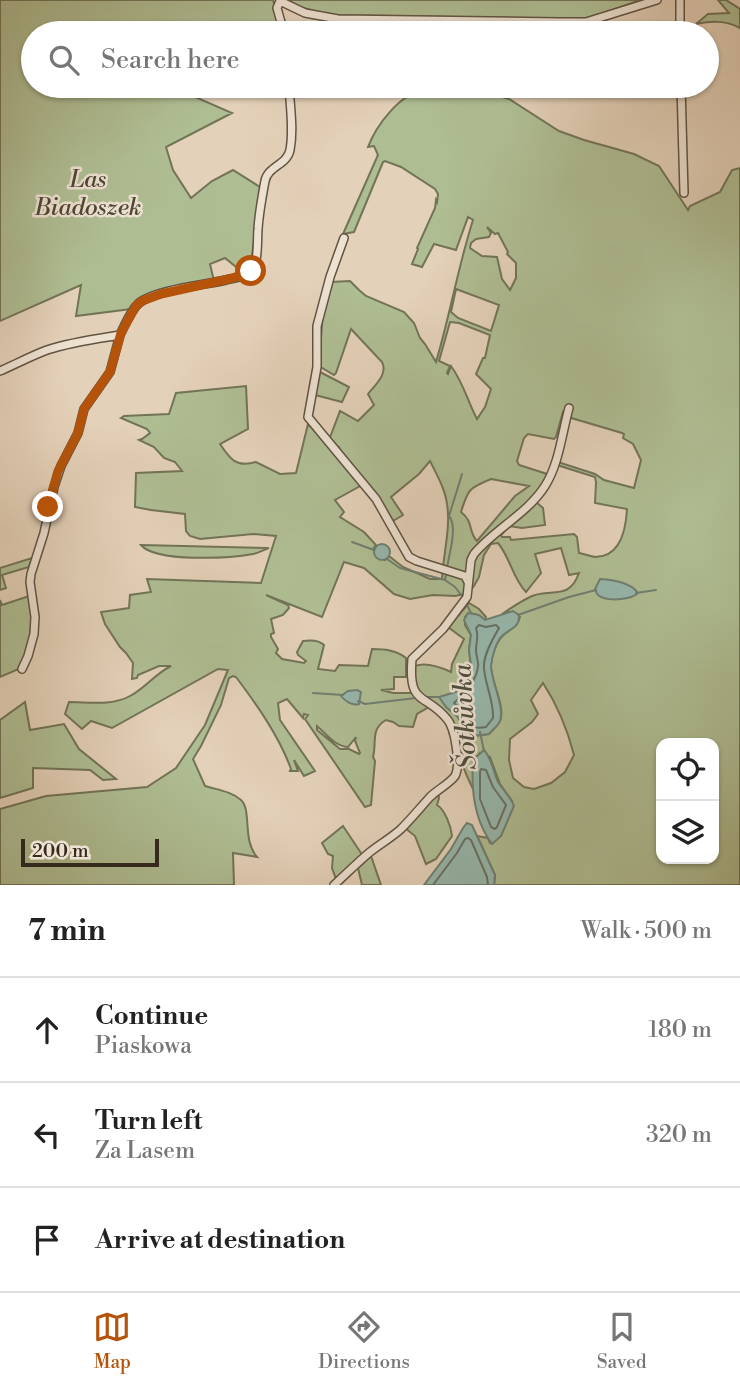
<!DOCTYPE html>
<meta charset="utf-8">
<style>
body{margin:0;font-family:"Libre Bodoni",serif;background:#f2f2f2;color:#222}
.controls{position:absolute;right:21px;bottom:21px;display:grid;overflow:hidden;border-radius:14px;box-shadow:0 2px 5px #0004}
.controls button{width:63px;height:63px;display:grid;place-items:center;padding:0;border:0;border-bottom:2px solid #e0e0e0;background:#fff;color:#222;font:35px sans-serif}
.scale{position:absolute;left:21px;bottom:18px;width:138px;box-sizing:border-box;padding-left:7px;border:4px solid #352a1c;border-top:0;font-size:19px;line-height:24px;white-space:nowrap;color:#352a1c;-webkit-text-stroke:5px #ede1d2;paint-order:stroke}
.stop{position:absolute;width:21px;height:21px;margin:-16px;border:5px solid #b45309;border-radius:50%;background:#fff}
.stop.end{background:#b45309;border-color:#fff;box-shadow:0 2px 7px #0008}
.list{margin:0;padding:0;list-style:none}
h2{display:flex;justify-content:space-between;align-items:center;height:91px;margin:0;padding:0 28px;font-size:30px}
h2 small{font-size:23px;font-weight:400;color:#767676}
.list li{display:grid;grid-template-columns:46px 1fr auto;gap:21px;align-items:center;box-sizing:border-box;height:105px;padding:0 28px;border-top:2px solid #e0e0e0}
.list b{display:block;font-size:26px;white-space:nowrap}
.list p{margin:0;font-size:23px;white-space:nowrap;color:#767676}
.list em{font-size:23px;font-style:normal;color:#767676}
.icon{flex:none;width:38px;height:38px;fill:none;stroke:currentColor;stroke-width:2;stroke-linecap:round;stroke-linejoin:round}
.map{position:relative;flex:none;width:740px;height:885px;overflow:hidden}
.search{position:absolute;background:#fff;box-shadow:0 2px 5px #0004;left:21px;right:21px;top:21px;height:77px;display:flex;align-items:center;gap:18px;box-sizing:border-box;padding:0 24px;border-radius:38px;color:#767676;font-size:26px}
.sheet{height:406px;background:#fff}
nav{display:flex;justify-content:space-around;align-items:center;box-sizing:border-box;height:98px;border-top:2px solid #e0e0e0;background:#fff;font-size:19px;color:#767676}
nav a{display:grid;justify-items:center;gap:4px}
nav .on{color:#b45309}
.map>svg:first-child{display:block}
.green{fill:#afbd93;stroke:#727458;stroke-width:2;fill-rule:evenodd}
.water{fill:#96b7ac;stroke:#6f7f72;stroke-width:2}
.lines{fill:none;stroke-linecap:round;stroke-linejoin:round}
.shore{stroke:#667064;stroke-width:2}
.stream{stroke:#6f7f72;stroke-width:2}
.minor-casing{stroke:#615443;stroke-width:10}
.minor{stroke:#ede1d2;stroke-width:7}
.route{stroke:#b45309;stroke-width:9}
.labels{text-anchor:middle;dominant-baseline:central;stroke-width:5;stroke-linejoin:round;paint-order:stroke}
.park-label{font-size:24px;font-style:italic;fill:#4d4734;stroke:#ede1d2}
.water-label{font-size:26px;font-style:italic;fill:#4d4d40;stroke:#ede1d2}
</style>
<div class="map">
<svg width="740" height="885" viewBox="0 0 740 885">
<rect width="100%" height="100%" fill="#e4d1b9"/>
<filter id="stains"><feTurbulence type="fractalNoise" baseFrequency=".00286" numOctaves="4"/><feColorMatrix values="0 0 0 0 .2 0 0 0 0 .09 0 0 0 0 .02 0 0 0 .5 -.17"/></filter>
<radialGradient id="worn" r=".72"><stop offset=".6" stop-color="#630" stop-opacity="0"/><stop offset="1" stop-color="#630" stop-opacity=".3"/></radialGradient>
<!-- green -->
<path class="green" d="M0,0H273L281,27V33H33V86H170L232,113L166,147L173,170L191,198L212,181L233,170L260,187L251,266L242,274L236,267L225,258L210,264L214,281L156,293L131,309L76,316L81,285L0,321Z
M287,0H641L586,19L329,15L293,5Z
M718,0H726L740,9V28C725,20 711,21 696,24L708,14L729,13Z
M423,86H465L509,99L559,131L584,140L634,154L659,166L688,210L690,206L720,192L732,170L740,168V885H494L495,875L477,836L488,838L490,843L501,836L512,801L500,784L490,757L480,753L473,762V789C464,769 455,758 469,738H458C451,705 425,710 415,689C413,683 413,674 413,667C424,661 440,667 451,672L452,664L464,639L448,627L469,603L479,609L486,617L485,620C478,615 471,610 465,617V625L471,635L469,650L471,666L468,674L456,692L440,697C446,707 450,708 457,716C462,722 462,727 468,731L470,737L473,736L489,734C492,730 498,726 500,721C506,707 491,682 491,667C491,656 497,639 506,633C513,627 517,627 520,617L508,612L502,614C511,608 521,601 532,596C551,588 569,601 579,573L569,575L561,548L535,554L541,573L526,592C512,577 511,559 498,543L491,544L484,555L479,577L474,586L468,593L455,596L433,595L410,599L394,594L364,568L344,562L322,617L266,595L288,605L289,608L283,615L271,619L274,633L271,634V637L278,649L276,653L282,659L304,663L306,661L298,655L297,652L303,641C310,640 319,640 324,645L318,669L335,671L339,665L368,666L372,649C384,649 396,650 406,658V677H394V689L381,690L393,693H412L429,707L417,714L413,727L399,726L393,722L386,720C370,729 377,743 373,757L375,761L371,805L365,807L305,719L308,715L304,714L303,718L287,699L278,703L280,720L315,771L304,776L294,760L298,771H290L291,769C279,736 257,705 236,677L233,676L229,678L221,705L201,746L193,759L205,786C217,790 231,791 241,800C252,810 242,840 257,857L233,853L234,885H0V809L46,796L147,787L176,768L205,725L228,670L218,669L112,728L91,721L82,729L65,714L69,702C89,702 112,706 130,696C145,688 155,674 171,666H159L138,675L137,678L132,679L133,663L126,653L120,647L105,624L101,612L129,608L130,595L151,592L147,579L261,583L276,536L253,534L200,539L190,536L186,531L185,514L151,510L135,507L136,473L182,471L175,462L164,458L154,447L139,440L142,439L150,433L147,429L121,418L124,416L169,414L176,393L246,386L248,429L220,444C230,459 236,468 256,462L280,474L296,473L308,424L317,433L362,485L335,500L344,512L340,517L364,532L376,545L373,549L385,560L389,556L403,567L430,579H442C443,555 451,528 447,504C445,489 437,475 430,461L419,474L391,497L403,515L393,521L384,506L342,455L339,447L333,445L329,440L340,411L358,421L374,405L368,394C376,384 388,374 382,362L351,329L336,373L334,375L319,366L323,311L331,282L350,281L359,290L366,296L404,312L414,323L420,338L425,344L436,362C450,315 458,267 473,220L468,217L456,250L434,244L422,267L412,264L418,249L417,248L435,208L436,200L437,202L438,194L435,189L401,167L385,161L383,162L354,232L343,234L378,155L374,146L368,147C376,126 400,93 423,91ZM487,227L495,234L498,233L508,252L507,254L516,263V278L510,290L502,279L497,257L482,256L470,248L471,243L476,239L489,237L491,233ZM456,289L499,305L491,331L458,318L451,312ZM450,322L459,323L490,335L485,358H483L476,374L491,389L485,407L477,419C468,402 463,382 451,366L448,374L447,373L450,366L439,361ZM563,412L568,417L622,433L624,434L623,438L633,444L641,460L634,488L604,480L595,474L558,462L557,465L595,477L596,482L595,503L627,509C626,528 621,557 595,557C590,556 584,554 579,553L577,537L574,534L511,540L510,537H502L501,535L509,526L522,528L545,525L543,508L536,502L546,491L542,487L547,474L519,465L517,461L524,438L528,434L554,439L556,437ZM491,479L529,486L515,496L477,541C468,532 474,522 461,512C468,489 469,488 491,479ZM543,683C558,706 567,728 574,755L565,772L551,783L534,789L524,787L513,778L509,760L510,739L532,722L538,714L531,700ZM317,726C326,734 336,747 348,747L356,737L355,741L360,753L359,754L349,749H340L317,730ZM661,743H714V859H661Z
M318,371L349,387L342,402L315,395Z
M141,545L269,548C263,550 259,553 253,554C231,558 156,563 141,545Z
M32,558L29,567L2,575L6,588L0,590V568Z
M29,596C35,623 29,643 21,668L0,677V600L2,605Z
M25,702L30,730L64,724L79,749L116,779L103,780L90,770L33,768V788L0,798V720Z
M438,793L439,798L437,805C445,810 451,826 452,836L436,859L426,864L415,836L405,828L420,812C428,808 431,798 438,793Z
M343,826L363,856L336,879L332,868L333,856L328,854L322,843Z
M371,856L381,885H362L358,868Z"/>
<!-- water -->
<path class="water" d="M374 552a8 8 0 1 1 16 0a8 8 0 1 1-16 0Z
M600,579C613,580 630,582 638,593C631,600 606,602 598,595C596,593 596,591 595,589Z
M513,611L519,615C520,627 511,628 503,635C496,641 492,656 491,666C491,680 505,708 500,721C498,726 492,730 489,734L473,736L464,730L459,718L446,707L439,697L456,692L468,674L471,665L469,650L471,635L464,620L468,613L479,615L485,620Z
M357,690L361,692L359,704C352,706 345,701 341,696L348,691Z
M484,750C492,759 493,771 498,782C503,790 511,797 514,806L501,836L492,844C474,820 471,791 473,762L475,758Z
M467,823L472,825L495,875L494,885H424L451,849L463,828Z"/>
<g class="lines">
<!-- shore -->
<path class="shore" d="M479,625L486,627L496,625L499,628C492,640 483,656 484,668C485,685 494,701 493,718L486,727C468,730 471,723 462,712C460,709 457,706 454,703C464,693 477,681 478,666C479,663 476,656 476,650C476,642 479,637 476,628Z
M481,769L486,770L493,787L506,805L497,827L495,829L491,827L480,799V772Z
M433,885L457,853L465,839L468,838L471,840L487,877L488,885"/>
<!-- stream -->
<path class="stream" d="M352,542L374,550
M387,559L400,568L445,580
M447,568C449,554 458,527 449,516L462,474
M446,574L445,580L455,587L462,596
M636,593L656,590
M467,605L471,613
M518,615L569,597L596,590
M313,693L343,695
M424,697H439
M358,701L365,704L416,698
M480,732L484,751"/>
<!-- minor casing -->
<g class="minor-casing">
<path id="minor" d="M680,0V33
M280,1L305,13L338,19L559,22H586L657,0
M280,1L277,8L284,33
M681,86L684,193
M344,238L330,277L317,326V367L308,417L376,499L409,557L417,561L465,576L468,582
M0,371C16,364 31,356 47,350C71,342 95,339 120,335C125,325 130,311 139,303C155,290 204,285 226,280C233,278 246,277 251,271C259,262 257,240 258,229C259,213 262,197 265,181C268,166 287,165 290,150C294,129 290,106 289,86
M22,669L28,656L34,634L35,617L30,582L31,574L44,533L54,487L61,466L78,433L84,409L110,372L120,335
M334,885C346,874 358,862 370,852C380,844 391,838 401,829C411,819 420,808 430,797C437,790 449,784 455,776C461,765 455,728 447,719C425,692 408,707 412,659L443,629L467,597L471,560L474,554C495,529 527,514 545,486C559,464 562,433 569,408"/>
</g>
<!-- minor -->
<use href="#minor" class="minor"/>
</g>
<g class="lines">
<!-- route -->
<path class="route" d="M48,507L58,471L78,433L84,409L110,372L121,333L136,306L142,301L161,294L233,278L251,271"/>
</g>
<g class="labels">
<!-- park labels -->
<g class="park-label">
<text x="88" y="180">Las<tspan x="88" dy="28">Biadoszek</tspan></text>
</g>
<!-- water labels -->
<g class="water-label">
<text transform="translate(465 717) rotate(-93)">Šotkůvka</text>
</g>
</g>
<rect width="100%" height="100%" filter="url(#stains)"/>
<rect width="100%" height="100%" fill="url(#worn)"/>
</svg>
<div class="controls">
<button><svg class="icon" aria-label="locate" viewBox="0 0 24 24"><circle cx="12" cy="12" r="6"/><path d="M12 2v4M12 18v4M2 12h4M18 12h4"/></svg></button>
<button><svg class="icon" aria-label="layers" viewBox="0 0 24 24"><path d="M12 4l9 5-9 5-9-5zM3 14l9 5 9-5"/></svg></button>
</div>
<div class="scale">200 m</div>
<div class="stop" style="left:251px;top:271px"></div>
<div class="stop end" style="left:48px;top:507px"></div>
<div class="search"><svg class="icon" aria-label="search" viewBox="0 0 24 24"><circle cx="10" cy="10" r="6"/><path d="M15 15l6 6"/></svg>Search here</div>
</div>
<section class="sheet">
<h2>7 min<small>Walk · 500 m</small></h2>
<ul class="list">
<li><svg class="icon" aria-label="ahead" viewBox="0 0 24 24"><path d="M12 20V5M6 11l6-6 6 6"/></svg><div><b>Continue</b><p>Piaskowa</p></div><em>180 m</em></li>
<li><svg class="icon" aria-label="left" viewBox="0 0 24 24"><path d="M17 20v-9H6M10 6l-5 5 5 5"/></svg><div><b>Turn left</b><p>Za Lasem</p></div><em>320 m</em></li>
<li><svg class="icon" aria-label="arrive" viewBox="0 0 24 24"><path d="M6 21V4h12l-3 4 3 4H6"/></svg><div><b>Arrive at destination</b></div></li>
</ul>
</section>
<nav>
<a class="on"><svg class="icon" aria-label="map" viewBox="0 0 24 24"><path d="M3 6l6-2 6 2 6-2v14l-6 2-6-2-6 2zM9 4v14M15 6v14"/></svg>Map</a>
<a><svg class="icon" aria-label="directions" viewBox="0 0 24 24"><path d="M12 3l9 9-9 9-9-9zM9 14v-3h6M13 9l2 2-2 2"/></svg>Directions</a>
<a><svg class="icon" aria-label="saved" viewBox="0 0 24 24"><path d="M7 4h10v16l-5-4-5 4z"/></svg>Saved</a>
</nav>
